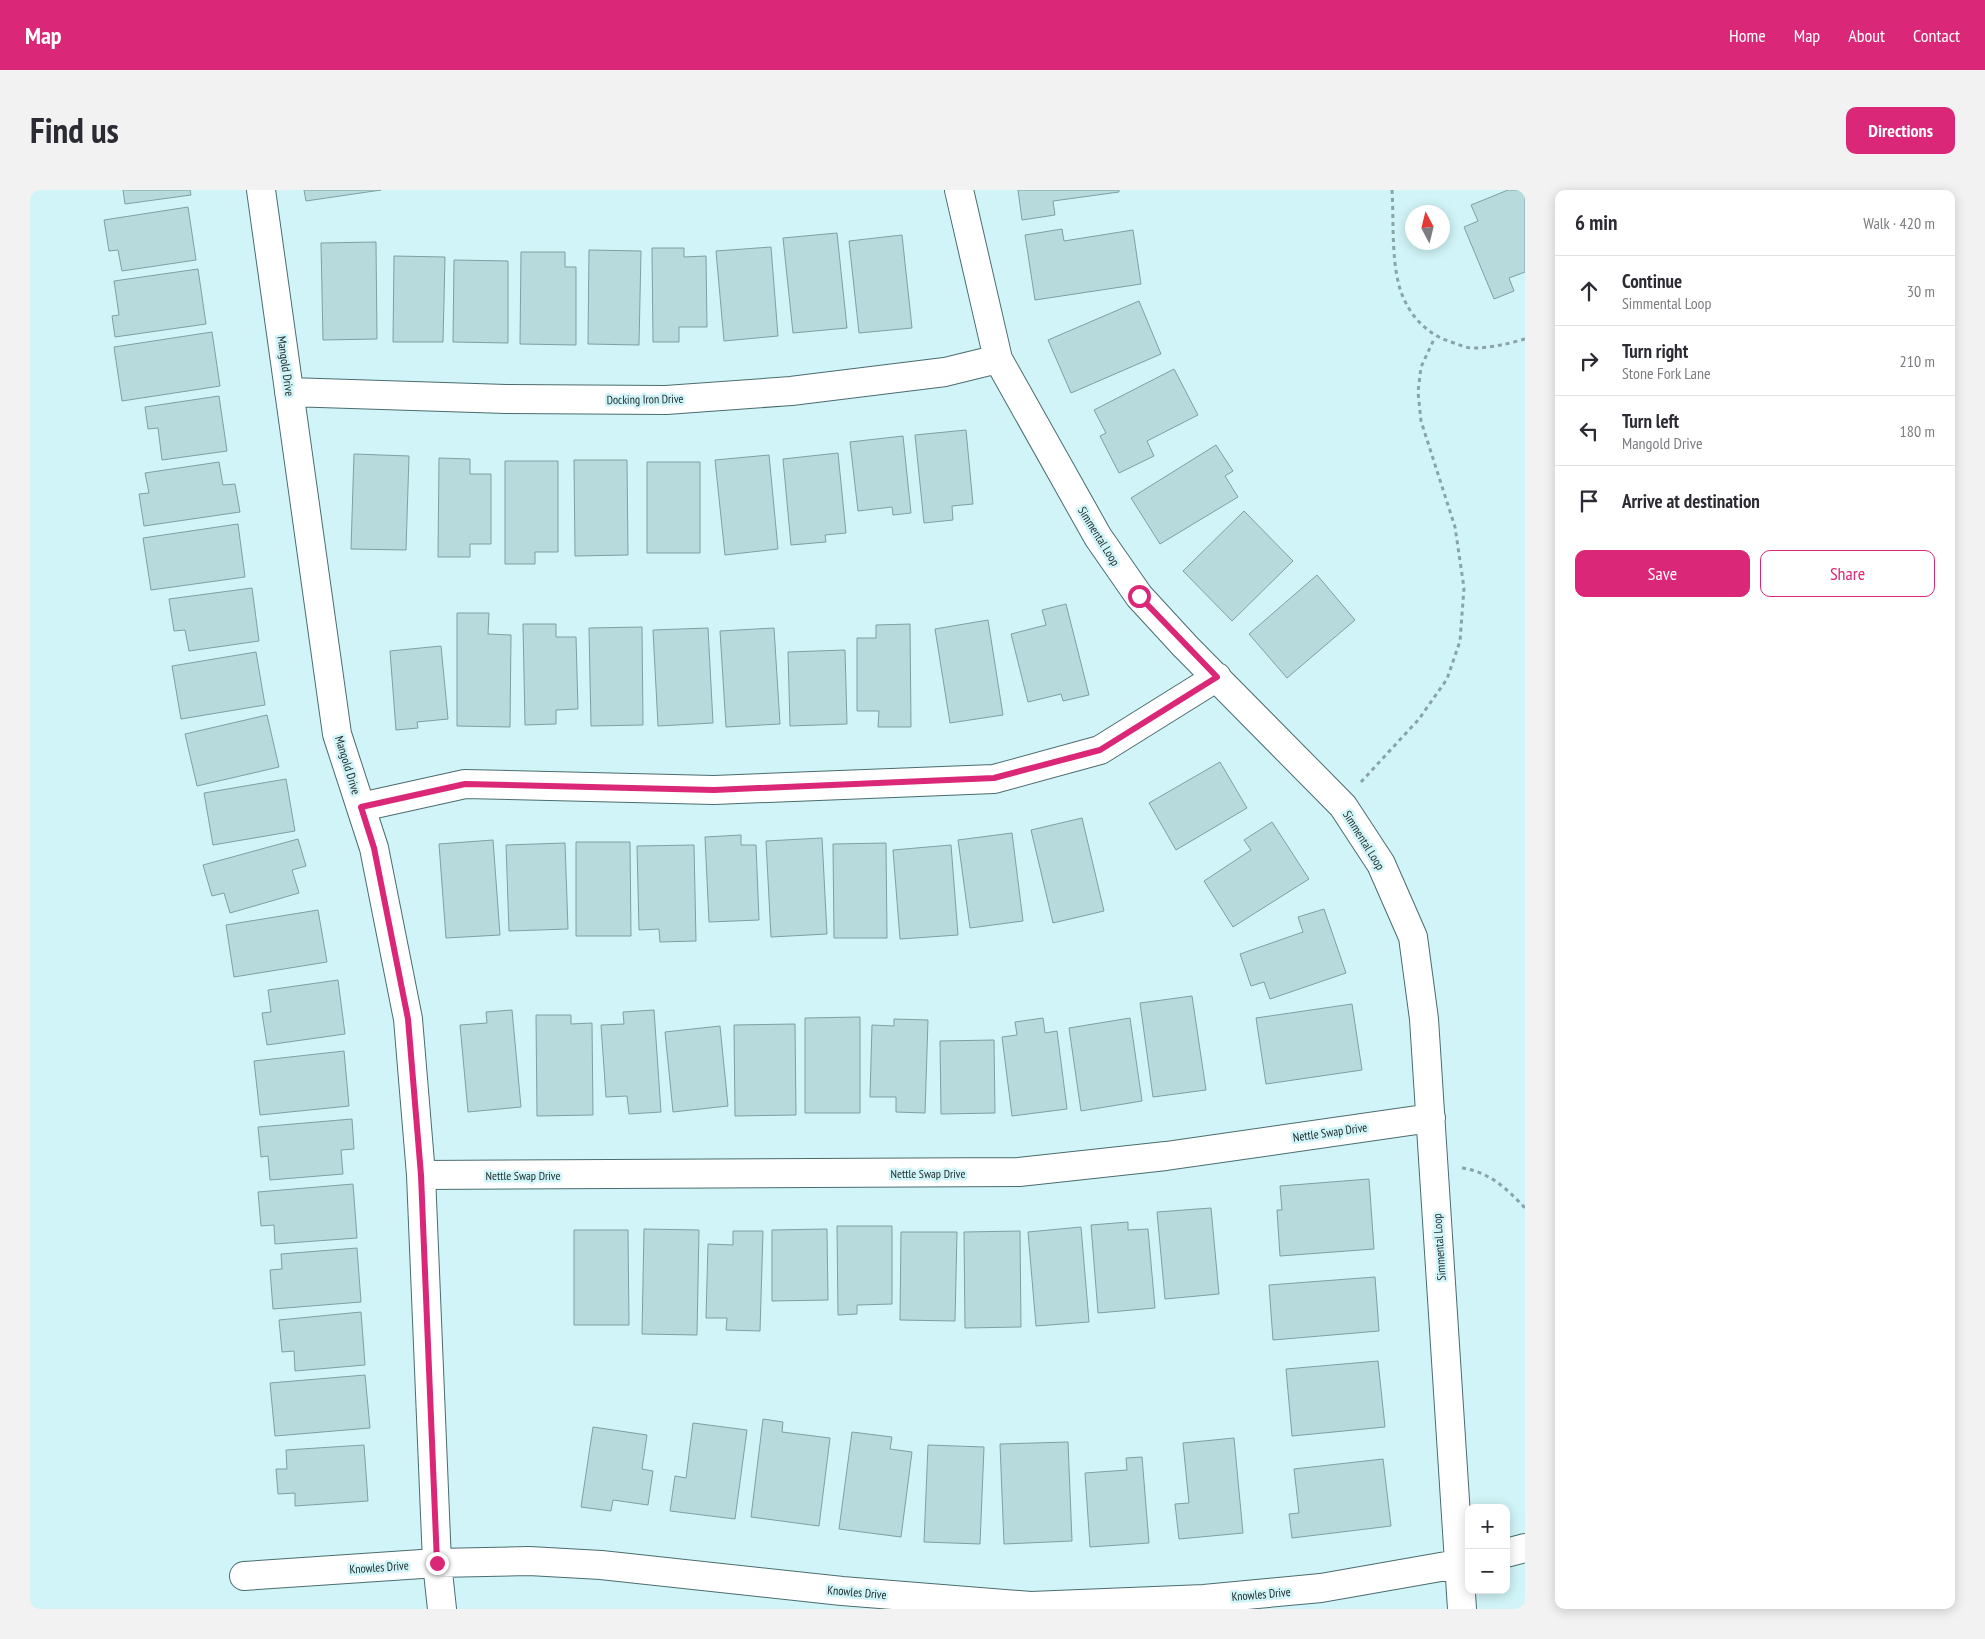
<!DOCTYPE html>
<meta charset="utf-8">
<style>
body{margin:0;font-family:"PT Sans Narrow",sans-serif;background:#f2f2f3;color:#2b2b33}
.controls{position:absolute;right:15px;bottom:15px;display:grid;overflow:hidden;border-radius:10px;box-shadow:0 2px 12px #0003}
.controls button{width:45px;height:45px;display:grid;place-items:center;padding:0;border:0;border-bottom:1px solid #e1e1e2;background:#fff;color:#2b2b33;font:25px sans-serif}
.compass{position:absolute;left:1375px;top:15px;width:45px;height:45px;border-radius:50%;background:#fff;box-shadow:0 2px 12px #0003;rotate:353deg}
.stop{position:absolute;width:15px;height:15px;margin:-11px;border:4px solid #db2777;border-radius:50%;background:#fff}
.stop.end{background:#db2777;border-color:#fff;box-shadow:0 1px 5px #0008}
.list{margin:0;padding:0;list-style:none}
h2{display:flex;justify-content:space-between;align-items:center;height:65px;margin:0;padding:0 20px;font-size:21px}
h2 small{font-size:16px;font-weight:400;color:#7c7c81}
.list li{display:grid;grid-template-columns:32px 1fr auto;gap:15px;align-items:center;box-sizing:border-box;height:70px;padding:0 20px;border-top:1px solid #e1e1e2}
.list b{display:block;font-size:19px;white-space:nowrap}
.list p{margin:0;font-size:16px;white-space:nowrap;color:#7c7c81}
.list em{font-size:16px;font-style:normal;color:#7c7c81}
.actions{display:flex;gap:10px;padding:15px 20px}
.actions a{flex:1;padding:11px 0;border:1px solid #db2777;border-radius:10px;text-align:center;font-size:18px;color:#db2777}
.actions .main{background:#db2777;color:#fff}
.icon{flex:none;width:28px;height:28px;fill:none;stroke:currentColor;stroke-width:2;stroke-linecap:round;stroke-linejoin:round}
.map{position:relative;flex:none;width:1495px;height:1419px;overflow:hidden;border-radius:10px}
header{display:flex;align-items:center;gap:30px;box-sizing:border-box;height:70px;padding:0 25px;background:#db2777;color:#fff}
header strong{font-size:24px}
nav{display:flex;gap:28px;margin-inline-start:auto;font-size:18px}
.intro{display:flex;align-items:center;justify-content:space-between;box-sizing:border-box;height:120px;padding:0 30px}
h1{margin:0;font-size:35px}
.button{padding:12px 22px;border-radius:10px;background:#db2777;color:#fff;font-size:18px;font-weight:700}
main{display:flex;gap:30px;padding:0 30px}
aside{flex:1;background:#fff;border-radius:10px;box-shadow:0 2px 12px #0003}
.map>svg:first-child{display:block}
.building{fill:#b7dadd;stroke:#7ea0a3}
.lines{fill:none;stroke-linecap:round;stroke-linejoin:round}
.minor-casing{stroke:#4b6c6f;stroke-width:30}
.path{stroke:#89a4a7;stroke-width:3;stroke-dasharray:4 4;stroke-linecap:butt}
.minor{stroke:#fff;stroke-width:28}
.route{stroke:#db2777;stroke-width:6}
.labels{text-anchor:middle;dominant-baseline:central;stroke-width:5;stroke-linejoin:round;paint-order:stroke}
.street-label{font-size:12px;fill:#1a2829;stroke:#d0f4f7}
</style>
<header>
<strong>Map</strong>
<nav><a>Home</a><a>Map</a><a>About</a><a>Contact</a></nav>
</header>
<div class="intro"><h1>Find us</h1><a class="button">Directions</a></div>
<main>
<div class="map">
<svg width="1495" height="1419" viewBox="0 0 1495 1419">
<rect width="100%" height="100%" fill="#d0f4f7"/>
<!-- building -->
<path class="building" d="M93,0H160L161,5L95,14Z
M274,0H351L276,11Z
M988,0H1089V2L1023,11L1025,25L992,30Z
M1478,0H1493L1495,6V82L1479,88L1484,101L1464,109L1434,37L1448,31L1441,15Z
M158,17L166,70L92,81L88,60L79,61L74,30Z
M1032,39L1034,51L1103,40L1111,94L1005,110L995,45Z
M807,43L817,138L763,143L753,48Z
M872,45L882,138L829,143L819,51Z
M346,52L347,149L293,150L291,53Z
M741,57L748,146L694,151L686,61Z
M622,58H654V67L676,66L677,137H649V152H623Z
M559,60L611,61L609,155L558,154Z
M491,62H535V77H546V155L490,154Z
M364,66L415,67L413,152H363Z
M424,70L478,71V153L423,152Z
M168,79L176,134L85,147L82,126L89,125L84,91Z
M1109,111L1131,164L1041,203L1018,150Z
M182,142L190,196L92,211L84,157Z
M1144,179L1168,225L1117,251L1124,266L1089,283L1070,246L1076,243L1064,220Z
M189,206L197,261L132,270L128,238L118,239L115,217Z
M936,240L943,314L922,316L923,330L894,333L885,245Z
M873,246L881,323L863,325L862,317L828,321L820,252Z
M1186,255L1203,281L1195,286L1208,307L1130,354L1101,308Z
M808,263L816,343L795,345L796,352L761,355L753,269Z
M324,264L379,266L376,360L321,359Z
M739,265L748,359L695,365L685,270Z
M409,268L440,269V284H461V354H440V367H408Z
M544,270H597L598,365L545,366Z
M475,271H528V362H505V374H475Z
M189,272L193,295L205,294L210,322L114,336L109,304L119,303L115,283Z
M617,272H670V363H617Z
M1214,321L1263,371L1202,431L1153,381Z
M208,334L215,387L121,400L113,348Z
M1287,385L1325,430L1257,488L1219,444Z
M222,398L229,451L159,461L155,440L144,441L139,409Z
M1036,414L1059,505L1033,511L1031,504L998,512L981,444L1016,435L1012,420Z
M427,423H459L458,444L481,445L480,537L427,536Z
M958,430L973,525L920,533L905,439Z
M493,434H526V447H546L548,519L526,520V534L495,535Z
M880,434L881,537H848L849,521H827V448H846V435Z
M612,437L613,535L561,536L559,438Z
M678,438L683,533L628,536L623,440Z
M744,438L750,534L696,537L690,441Z
M411,456L418,529L387,532L388,538L366,540L360,461Z
M815,460L817,534L760,536L758,462Z
M226,462L235,515L151,529L142,476Z
M237,525L249,577L167,596L155,544Z
M1190,572L1217,618L1146,660L1119,613Z
M256,589L265,641L183,655L174,603Z
M1052,628L1074,721L1023,733L1001,640Z
M1242,632L1279,689L1203,737L1174,691L1221,660L1214,650Z
M982,643L993,731L940,738L928,650Z
M711,645V655H726L729,730L679,732L675,647Z
M792,648L797,744L741,747L736,651Z
M268,649L276,676L262,680L269,703L200,723L194,703L182,706L173,675Z
M463,650L470,745L416,748L409,654Z
M546,652H600L601,746H546Z
M535,653L538,739L479,741L476,655Z
M856,653L857,748H804L803,654Z
M664,655L666,751L630,752L629,739L609,740L607,656Z
M921,655L928,745L870,749L863,660Z
M1294,719L1316,783L1240,809L1234,792L1221,796L1210,764L1273,742L1268,727Z
M288,720L297,772L204,787L196,735Z
M308,790L315,844L237,855L232,823L241,822L238,800Z
M1162,806L1176,900L1123,907L1110,813Z
M1322,814L1332,880L1236,894L1226,828Z
M482,820L491,917L438,922L430,835L457,833L456,822Z
M624,820L631,922L599,924L597,906L576,907L571,835L594,834L593,822Z
M506,825H541V834L562,833L563,925L507,926Z
M830,827V923H775V828Z
M1013,828L1015,843L1027,841L1037,919L982,926L972,847L987,845L985,832Z
M1100,828L1112,911L1051,921L1039,838Z
M864,829L898,830L895,923L866,922V907H840L842,835L864,836Z
M765,834L766,925L705,926L704,835Z
M690,836L698,916L643,922L635,842Z
M964,850L965,923L911,924L910,851Z
M314,861L319,916L230,925L224,871Z
M322,929L324,959L311,960L313,984L240,990L238,966L231,967L228,937Z
M1339,989L1344,1059L1250,1066L1247,1020H1252L1250,996Z
M323,994L327,1048L245,1054L244,1035L231,1036L228,1002Z
M1181,1018L1189,1104L1135,1109L1127,1022Z
M1098,1032V1040L1118,1039L1125,1118L1068,1123L1061,1035Z
M807,1036H862V1114L827,1115V1124L808,1125Z
M1051,1037L1059,1132L1006,1136L998,1042Z
M614,1039L669,1040L667,1145L612,1144Z
M797,1039L798,1110L742,1111V1040Z
M544,1040H598L599,1135H544Z
M703,1041H733L730,1141L696,1140L697,1128H676L678,1054L703,1055Z
M990,1041L991,1137L935,1138L934,1042Z
M871,1042H927L925,1131L870,1130Z
M327,1058L331,1112L243,1119L240,1080L252,1079L251,1064Z
M1345,1087L1349,1141L1243,1150L1239,1095Z
M331,1122L335,1175L265,1181L264,1161L252,1162L249,1130Z
M1348,1171L1355,1237L1262,1246L1256,1179Z
M335,1185L340,1238L245,1246L240,1193Z
M733,1229L753,1232L752,1242L800,1248L789,1336L721,1327Z
M663,1233L717,1240L705,1329L640,1321L645,1286L656,1288Z
M563,1237L617,1245L612,1279L623,1281L618,1315L583,1310L581,1321L551,1317Z
M822,1242L862,1247L860,1259L882,1262L871,1347L809,1339Z
M1204,1248L1213,1343L1149,1349L1145,1314L1159,1313L1153,1253Z
M1038,1252L1042,1351L974,1354L970,1254Z
M334,1255L338,1311L265,1316V1303L248,1304L246,1279H257L256,1260Z
M898,1255L954,1257L950,1354L894,1352Z
M1112,1267L1119,1353L1060,1357L1055,1283L1097,1280L1096,1268Z
M1353,1269L1361,1336L1262,1348L1259,1324L1269,1323L1264,1279Z"/>
<g class="lines">
<!-- minor casing -->
<g class="minor-casing">
<path id="minor" d="M231,0L307,544L344,658L378,829L391,985L407,1373L412,1419
M929,0L968,169L1068,347L1109,406L1155,456L1313,616L1351,674L1383,747L1394,829L1432,1419
M259,202L476,209L636,210L761,201L915,182L968,169
M331,617L435,594L684,600L964,589L1070,560L1187,487
M391,985L989,982L1136,966L1401,928
M1476,1363L1495,1358
M214,1386L407,1373L499,1371L571,1375L812,1401L1001,1416L1174,1409L1291,1398L1439,1372"/>
</g>
<!-- path -->
<path class="path" d="M1362,0C1364,32 1361,68 1370,99C1379,126 1397,145 1424,153C1430,155 1436,158 1443,158C1461,158 1477,154 1495,149
M1331,592L1389,529L1417,489L1430,451L1434,398L1425,337L1391,231L1388,202L1391,177L1405,147
M1432,978C1460,982 1477,999 1495,1018"/>
<!-- minor -->
<use href="#minor" class="minor"/>
</g>
<g class="lines">
<!-- route -->
<path class="route" d="M407,1373L391,985L378,829L344,658L331,617L435,594L684,600L964,588L1070,560L1187,487L1109,406"/>
</g>
<g class="labels">
<!-- street labels -->
<g class="street-label">
<text transform="translate(256 176) rotate(82)">Mangold Drive</text>
<text transform="translate(615 209) rotate(-1)">Docking Iron Drive</text>
<text transform="translate(1069 346) rotate(58)">Simmental Loop</text>
<text transform="translate(318 575) rotate(73)">Mangold Drive</text>
<text transform="translate(1334 650) rotate(58)">Simmental Loop</text>
<text transform="translate(1300 942) rotate(-8)">Nettle Swap Drive</text>
<text x="898" y="983">Nettle Swap Drive</text>
<text x="493" y="985">Nettle Swap Drive</text>
<text transform="translate(1409 1057) rotate(-94)">Simmental Loop</text>
<text transform="translate(349 1377) rotate(-4)">Knowles Drive</text>
<text transform="translate(827 1402) rotate(5)">Knowles Drive</text>
<text transform="translate(1231 1404) rotate(-5)">Knowles Drive</text>
</g>
</g>
</svg>
<div class="controls">
<button>+</button>
<button>−</button>
</div>
<svg class="compass" viewBox="-18 -18 36 36"><path d="M0-13l5 13h-10z" fill="#e53935"/><path d="M0 13l5-13h-10z" fill="#7c7c81"/></svg>
<div class="stop" style="left:1109px;top:406px"></div>
<div class="stop end" style="left:407px;top:1373px"></div>
</div>
<aside>
<h2>6 min<small>Walk · 420 m</small></h2>
<ul class="list">
<li><svg class="icon" aria-label="ahead" viewBox="0 0 24 24"><path d="M12 20V5M6 11l6-6 6 6"/></svg><div><b>Continue</b><p>Simmental Loop</p></div><em>30 m</em></li>
<li><svg class="icon" aria-label="right" viewBox="0 0 24 24"><path d="M7 20v-9h11M14 6l5 5-5 5"/></svg><div><b>Turn right</b><p>Stone Fork Lane</p></div><em>210 m</em></li>
<li><svg class="icon" aria-label="left" viewBox="0 0 24 24"><path d="M17 20v-9H6M10 6l-5 5 5 5"/></svg><div><b>Turn left</b><p>Mangold Drive</p></div><em>180 m</em></li>
<li><svg class="icon" aria-label="arrive" viewBox="0 0 24 24"><path d="M6 21V4h12l-3 4 3 4H6"/></svg><div><b>Arrive at destination</b></div></li>
</ul>
<div class="actions"><a class="main">Save</a><a>Share</a></div>
</aside>
</main>
